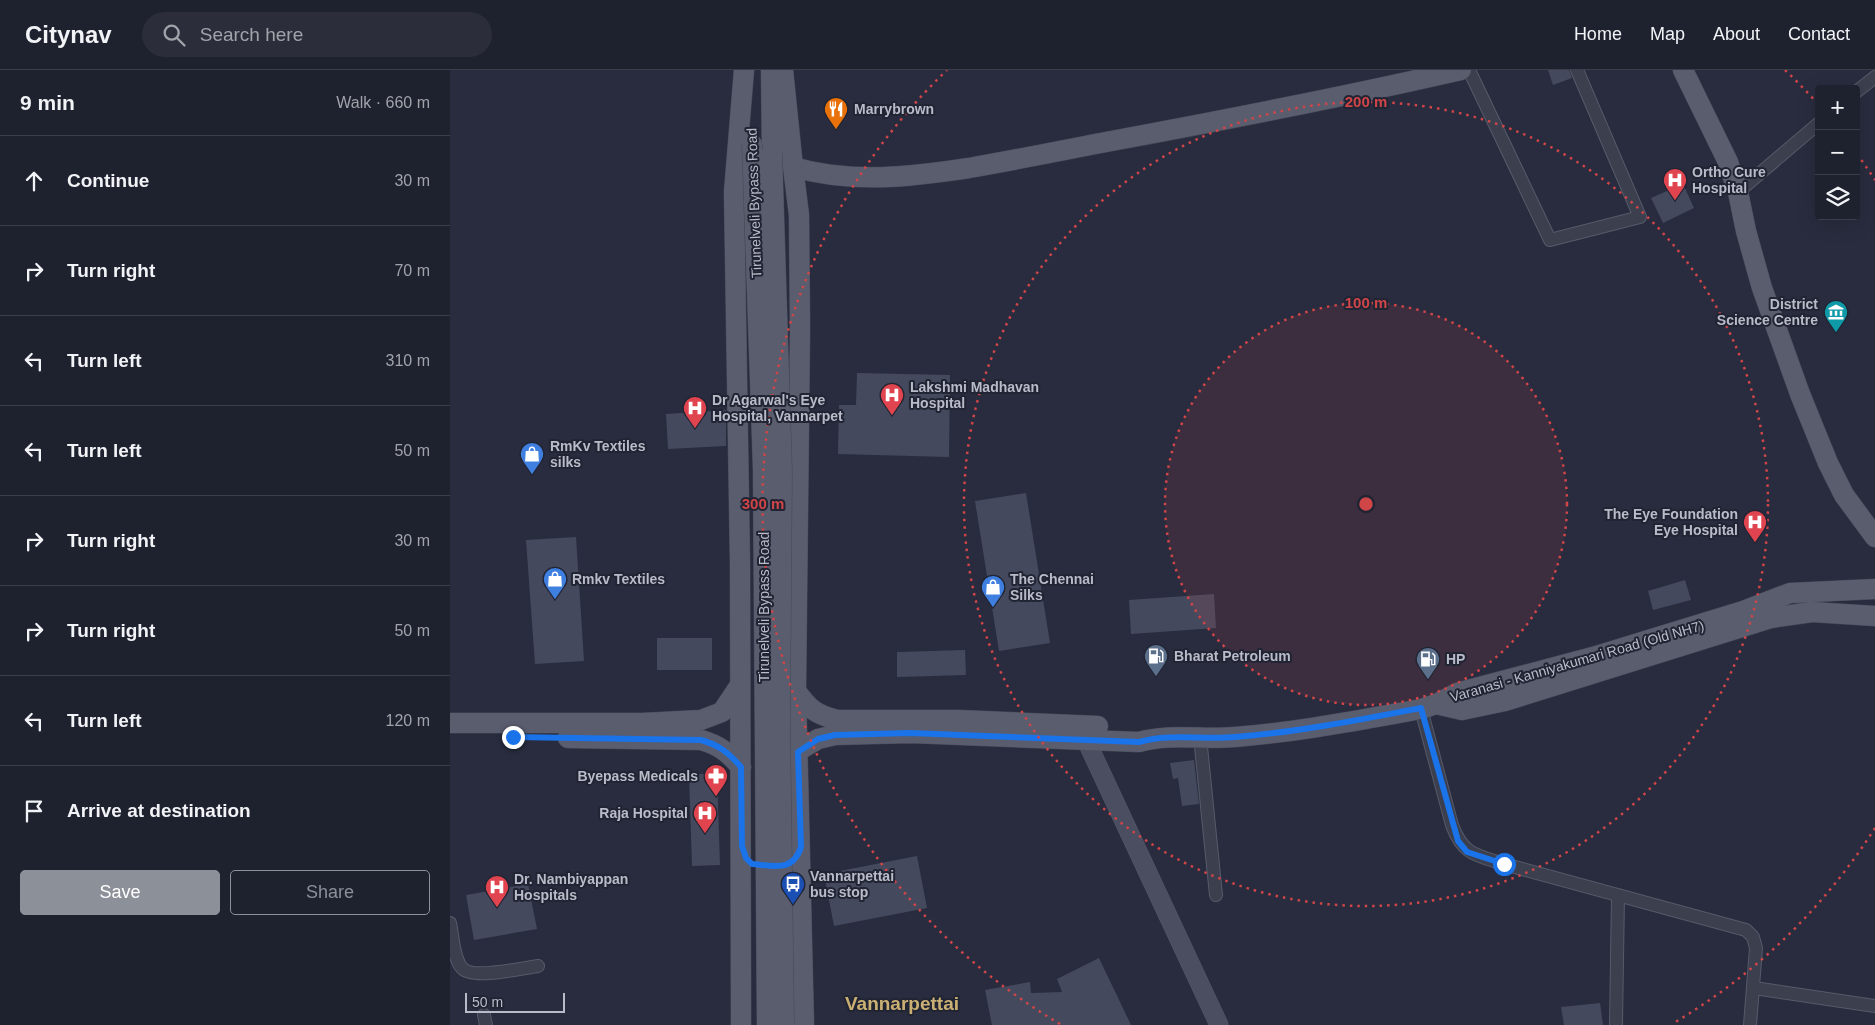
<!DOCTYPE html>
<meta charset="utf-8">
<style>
body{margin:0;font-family:Arial,sans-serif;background:#2b2e3a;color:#f1f3f6}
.controls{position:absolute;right:15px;top:15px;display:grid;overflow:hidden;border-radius:5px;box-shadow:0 5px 20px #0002}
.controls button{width:45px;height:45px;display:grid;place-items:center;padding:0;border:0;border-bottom:1px solid #3c3e4a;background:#1e212e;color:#f1f3f6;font:25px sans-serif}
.scale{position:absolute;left:15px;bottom:12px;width:100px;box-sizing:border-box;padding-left:5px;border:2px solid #b9bbc9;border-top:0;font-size:14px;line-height:18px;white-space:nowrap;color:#b9bbc9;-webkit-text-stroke:4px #212433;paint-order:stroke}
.stop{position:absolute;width:15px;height:15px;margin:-11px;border:4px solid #1a73e8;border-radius:50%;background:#fff}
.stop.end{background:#1a73e8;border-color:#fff;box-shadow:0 1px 5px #0008}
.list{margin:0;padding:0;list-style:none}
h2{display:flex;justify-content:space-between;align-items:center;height:65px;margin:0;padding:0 20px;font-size:21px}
h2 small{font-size:16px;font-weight:400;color:#a1a3aa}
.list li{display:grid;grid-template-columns:32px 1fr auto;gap:15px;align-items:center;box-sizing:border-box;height:90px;padding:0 20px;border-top:1px solid #3c3e4a}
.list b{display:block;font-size:19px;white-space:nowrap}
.list em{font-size:16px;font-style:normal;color:#a1a3aa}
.actions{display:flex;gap:10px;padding:15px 20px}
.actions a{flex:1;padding:11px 0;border:1px solid #8c9099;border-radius:5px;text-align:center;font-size:18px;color:#8c9099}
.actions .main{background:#8c9099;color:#fff}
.icon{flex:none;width:28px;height:28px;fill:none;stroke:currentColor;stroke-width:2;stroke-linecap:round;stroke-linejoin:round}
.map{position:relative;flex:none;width:1425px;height:955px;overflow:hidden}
header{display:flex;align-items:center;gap:30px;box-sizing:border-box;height:70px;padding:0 25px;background:#1e212e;border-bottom:1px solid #3c3e4a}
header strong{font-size:24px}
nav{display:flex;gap:28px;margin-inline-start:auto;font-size:18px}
.search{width:350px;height:45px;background:#2b2e3a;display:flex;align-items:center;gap:12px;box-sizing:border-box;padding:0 18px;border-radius:28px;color:#a1a3aa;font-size:19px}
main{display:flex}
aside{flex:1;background:#1e212e}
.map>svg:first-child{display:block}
.building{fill:#45495d}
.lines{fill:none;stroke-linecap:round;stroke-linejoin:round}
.street-casing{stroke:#575a69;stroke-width:14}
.secondary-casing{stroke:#575a69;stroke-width:19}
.primary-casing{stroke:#464857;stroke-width:21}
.street{stroke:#3c3f4e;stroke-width:12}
.secondary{stroke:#4b4d61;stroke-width:18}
.primary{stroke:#5a5d6e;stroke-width:20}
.primary-bridge-casing{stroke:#464857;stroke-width:21;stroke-linecap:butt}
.primary-bridge{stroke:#5a5d6e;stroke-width:20}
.route{stroke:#1a73e8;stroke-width:6}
.ring{fill:none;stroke:#d04548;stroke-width:2.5;stroke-dasharray:2.5 5}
.labels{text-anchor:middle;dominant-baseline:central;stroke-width:4;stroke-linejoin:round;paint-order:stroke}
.poi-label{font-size:14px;font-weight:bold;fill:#b9bbc9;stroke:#212433;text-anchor:start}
.street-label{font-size:14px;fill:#b9bbc9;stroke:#212433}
.district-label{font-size:19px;font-weight:bold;fill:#cab072;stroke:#212433}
.centre{fill:#d04548;stroke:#212433;stroke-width:2.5}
.ring-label{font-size:15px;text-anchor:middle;font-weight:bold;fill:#d04548;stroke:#212433;stroke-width:4;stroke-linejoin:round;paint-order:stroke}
</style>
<header>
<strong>Citynav</strong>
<div class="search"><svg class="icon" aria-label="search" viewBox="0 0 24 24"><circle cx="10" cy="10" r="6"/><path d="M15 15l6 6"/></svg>Search here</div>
<nav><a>Home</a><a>Map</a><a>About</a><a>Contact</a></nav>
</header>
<main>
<aside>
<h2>9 min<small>Walk · 660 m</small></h2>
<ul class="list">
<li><svg class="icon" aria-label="ahead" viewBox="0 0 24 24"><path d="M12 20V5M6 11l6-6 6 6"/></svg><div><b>Continue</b></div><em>30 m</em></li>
<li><svg class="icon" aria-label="right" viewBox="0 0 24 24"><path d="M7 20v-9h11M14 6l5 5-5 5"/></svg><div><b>Turn right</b></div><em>70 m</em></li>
<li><svg class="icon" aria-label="left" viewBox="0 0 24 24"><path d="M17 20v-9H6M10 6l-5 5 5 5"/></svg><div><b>Turn left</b></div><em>310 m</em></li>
<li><svg class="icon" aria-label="left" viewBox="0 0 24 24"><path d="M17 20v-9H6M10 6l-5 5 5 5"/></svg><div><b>Turn left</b></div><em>50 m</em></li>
<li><svg class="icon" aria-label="right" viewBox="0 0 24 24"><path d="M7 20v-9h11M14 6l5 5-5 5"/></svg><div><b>Turn right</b></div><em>30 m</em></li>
<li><svg class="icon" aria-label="right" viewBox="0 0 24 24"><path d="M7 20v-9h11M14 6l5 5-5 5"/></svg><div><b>Turn right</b></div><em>50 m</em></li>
<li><svg class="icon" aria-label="left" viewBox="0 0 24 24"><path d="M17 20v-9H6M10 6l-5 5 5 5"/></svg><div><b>Turn left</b></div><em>120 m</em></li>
<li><svg class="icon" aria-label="arrive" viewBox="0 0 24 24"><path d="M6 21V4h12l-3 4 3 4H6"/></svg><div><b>Arrive at destination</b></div></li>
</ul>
<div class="actions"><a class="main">Save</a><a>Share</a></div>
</aside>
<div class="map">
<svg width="1425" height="955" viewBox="0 0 1425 955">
<rect width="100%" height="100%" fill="#282c3e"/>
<!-- building -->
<path class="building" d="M1098,0H1119L1122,8L1103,15Z
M1233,114L1244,138L1213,153L1201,128Z
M407,303L500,305L499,387L388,384L389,335H406Z
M276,340V376L218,379L216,344Z
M576,423L600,573L549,581L525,431Z
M126,467L134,591L85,594L76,470Z
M1235,510L1241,530L1203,540L1198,521Z
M764,524L766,558L681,564L679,530Z
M207,568H262V600H207Z
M515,580L516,605L447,607V582Z
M744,690L749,734L732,736L728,708L723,709L720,693Z
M239,704H267L270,795L242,796Z
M467,786L477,838L384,856L374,804Z
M78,814L87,859L24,870L16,825Z
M649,888L681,955H542L535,920L580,912L581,923L612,922L607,909Z
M1150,933L1153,955H1114L1111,937Z"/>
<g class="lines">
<!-- street casing -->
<g class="street-casing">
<path id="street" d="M1019,0L1100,170L1190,147L1127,0
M1406,22L1425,7
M1288,122L1369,53
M971,639L1002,755C1013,785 1026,785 1054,794L1296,860L1303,867L1306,878L1300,955
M750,667L766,825
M0,853C3,866 3,888 12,898C22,910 73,898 88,896
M1304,918L1425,936
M34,945L36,955
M1166,955L1168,825"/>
</g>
<!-- secondary casing -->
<g class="secondary-casing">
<path id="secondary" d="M635,668L769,955"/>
</g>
<!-- primary casing -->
<g class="primary-casing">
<path id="primary" d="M321,0L322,83
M333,0L343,97C403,114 459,107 519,98C565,90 610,81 656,72C775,50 893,27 1011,0
M1233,0L1278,92L1288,122L1296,161L1312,218L1350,324L1378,393L1394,425L1425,467
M343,97L349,145L350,259L346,621L354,955
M346,621C359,639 365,644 387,650H509L648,656
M986,634L1012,640L1055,631L1321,548L1362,542L1425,546
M0,653H192L251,650L272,642L290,615
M118,668L251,670C269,675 279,683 291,697
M348,681L368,669L385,665L461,663L689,672C721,663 752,670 785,667C848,662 909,650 971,639L986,634L1007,623L1143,587L1293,541L1340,523L1425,519
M291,955L290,493L284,122L294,0"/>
</g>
<!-- street -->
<use href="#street" class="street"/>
<!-- secondary -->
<use href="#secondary" class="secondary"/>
<!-- primary -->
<use href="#primary" class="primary"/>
<!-- primary-bridge casing -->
<g class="primary-bridge-casing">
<path id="primary-bridge" d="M302,74L313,399L317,955
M322,83L332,401L330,651L334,955"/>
</g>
<!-- primary-bridge -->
<use href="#primary-bridge" class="primary-bridge"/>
</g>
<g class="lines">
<!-- route -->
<path class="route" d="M63,667L251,670C269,675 279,683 291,697L292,776L296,788L302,794C325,796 343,802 351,777L348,682L368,669L385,665L460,663L689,672C721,663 752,670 785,667C848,662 909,650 971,638L1008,771L1017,782L1054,794"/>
</g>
<!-- distance rings -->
<circle cx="916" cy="434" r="201" fill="#d04548" fill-opacity=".12"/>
<g class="ring">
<circle cx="916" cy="434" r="201"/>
<circle cx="916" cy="434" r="402"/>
<path d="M1425 758A603 603 0 0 1 1222 954M610 954A603 603 0 0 1 497 0M1335 0A603 603 0 0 1 1368 34M1407 84A603 603 0 0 1 1425 110"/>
</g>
<!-- icons -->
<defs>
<g id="restaurant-pin" transform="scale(1.25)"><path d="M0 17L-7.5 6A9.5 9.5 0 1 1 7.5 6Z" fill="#e8710a" stroke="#212433"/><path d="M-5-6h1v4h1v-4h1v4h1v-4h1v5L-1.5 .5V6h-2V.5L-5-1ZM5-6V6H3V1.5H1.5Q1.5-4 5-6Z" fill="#fff"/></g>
<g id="hospital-pin" transform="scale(1.25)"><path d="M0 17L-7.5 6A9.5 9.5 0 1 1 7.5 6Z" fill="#e0444e" stroke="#212433"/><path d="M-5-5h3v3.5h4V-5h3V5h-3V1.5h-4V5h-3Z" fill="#fff"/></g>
<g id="museum-pin" transform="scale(1.25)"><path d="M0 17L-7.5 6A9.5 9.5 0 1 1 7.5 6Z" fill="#0f9aa8" stroke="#212433"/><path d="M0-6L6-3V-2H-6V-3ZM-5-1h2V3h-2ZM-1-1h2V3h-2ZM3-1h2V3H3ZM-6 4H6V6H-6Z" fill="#fff"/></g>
<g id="shop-pin" transform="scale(1.25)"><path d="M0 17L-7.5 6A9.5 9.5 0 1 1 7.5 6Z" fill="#3f7fe0" stroke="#212433"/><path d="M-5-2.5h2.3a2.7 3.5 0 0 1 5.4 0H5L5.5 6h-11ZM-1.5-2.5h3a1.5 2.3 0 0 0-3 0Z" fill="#fff"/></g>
<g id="fuel-pin" transform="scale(1.25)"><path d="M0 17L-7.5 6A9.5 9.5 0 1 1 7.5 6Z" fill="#5c6f8a" stroke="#212433"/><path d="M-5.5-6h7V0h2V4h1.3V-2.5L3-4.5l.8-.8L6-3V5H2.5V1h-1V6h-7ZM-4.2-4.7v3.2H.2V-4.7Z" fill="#fff"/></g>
<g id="pharmacy-pin" transform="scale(1.25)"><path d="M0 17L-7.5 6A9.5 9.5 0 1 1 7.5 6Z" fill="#e0444e" stroke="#212433"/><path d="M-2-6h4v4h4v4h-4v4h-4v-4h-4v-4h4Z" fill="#fff"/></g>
<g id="bus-pin" transform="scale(1.25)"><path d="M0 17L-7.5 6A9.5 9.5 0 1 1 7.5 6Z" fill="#1a4fb4" stroke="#212433"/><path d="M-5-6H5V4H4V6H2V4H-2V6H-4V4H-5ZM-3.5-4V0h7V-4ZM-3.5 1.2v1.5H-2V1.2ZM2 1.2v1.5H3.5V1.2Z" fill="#fff"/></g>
</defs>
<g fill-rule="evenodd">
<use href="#restaurant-pin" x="386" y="39"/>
<use href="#hospital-pin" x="1225" y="110"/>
<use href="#museum-pin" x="1386" y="242"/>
<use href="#hospital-pin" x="442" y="325"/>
<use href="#hospital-pin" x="245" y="338"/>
<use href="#shop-pin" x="82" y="384"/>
<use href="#hospital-pin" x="1305" y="452"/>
<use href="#shop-pin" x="105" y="509"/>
<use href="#shop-pin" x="543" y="517"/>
<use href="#fuel-pin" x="706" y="586"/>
<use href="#fuel-pin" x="978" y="589"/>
<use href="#pharmacy-pin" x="266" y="706"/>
<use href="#hospital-pin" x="255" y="743"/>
<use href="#bus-pin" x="343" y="814"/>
<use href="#hospital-pin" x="47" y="817"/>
</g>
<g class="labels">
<!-- poi labels -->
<g class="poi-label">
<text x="404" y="39">Marrybrown</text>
<text x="1242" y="102">Ortho Cure<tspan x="1242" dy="16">Hospital</tspan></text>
<text x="1368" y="234" text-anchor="end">District<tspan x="1368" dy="16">Science Centre</tspan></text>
<text x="460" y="317">Lakshmi Madhavan<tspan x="460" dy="16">Hospital</tspan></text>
<text x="262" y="330">Dr Agarwal's Eye<tspan x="262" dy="16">Hospital, Vannarpet</tspan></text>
<text x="100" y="376">RmKv Textiles<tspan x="100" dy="16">silks</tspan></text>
<text x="1288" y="444" text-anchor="end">The Eye Foundation<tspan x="1288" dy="16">Eye Hospital</tspan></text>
<text x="122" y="509">Rmkv Textiles</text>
<text x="560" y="509">The Chennai<tspan x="560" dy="16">Silks</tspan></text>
<text x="724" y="586">Bharat Petroleum</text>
<text x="996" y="589">HP</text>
<text x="248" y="706" text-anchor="end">Byepass Medicals</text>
<text x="238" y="743" text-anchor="end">Raja Hospital</text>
<text x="360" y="806">Vannarpettai<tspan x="360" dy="16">bus stop</tspan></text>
<text x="64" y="809">Dr. Nambiyappan<tspan x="64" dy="16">Hospitals</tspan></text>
</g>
<!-- street labels -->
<g class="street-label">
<text transform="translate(304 133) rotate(-92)">Tirunelveli Bypass Road</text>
<text transform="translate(314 537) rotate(-90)">Tirunelveli Bypass Road</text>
<text transform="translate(1127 591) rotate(-16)">Varanasi - Kanniyakumari Road (Old NH7)</text>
</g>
<!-- district labels -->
<g class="district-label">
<text x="452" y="933">Vannarpettai</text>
</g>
</g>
<circle cx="916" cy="434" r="8" class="centre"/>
<g class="ring-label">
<text x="916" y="37">200 m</text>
<text x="916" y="238">100 m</text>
<text x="313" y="439">300 m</text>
</g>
</svg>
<div class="controls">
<button>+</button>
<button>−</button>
<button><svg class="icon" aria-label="layers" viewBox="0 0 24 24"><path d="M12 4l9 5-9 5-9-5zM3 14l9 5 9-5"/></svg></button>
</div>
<div class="scale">50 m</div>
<div class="stop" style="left:1054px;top:794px"></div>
<div class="stop end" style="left:63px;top:667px"></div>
</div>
</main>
